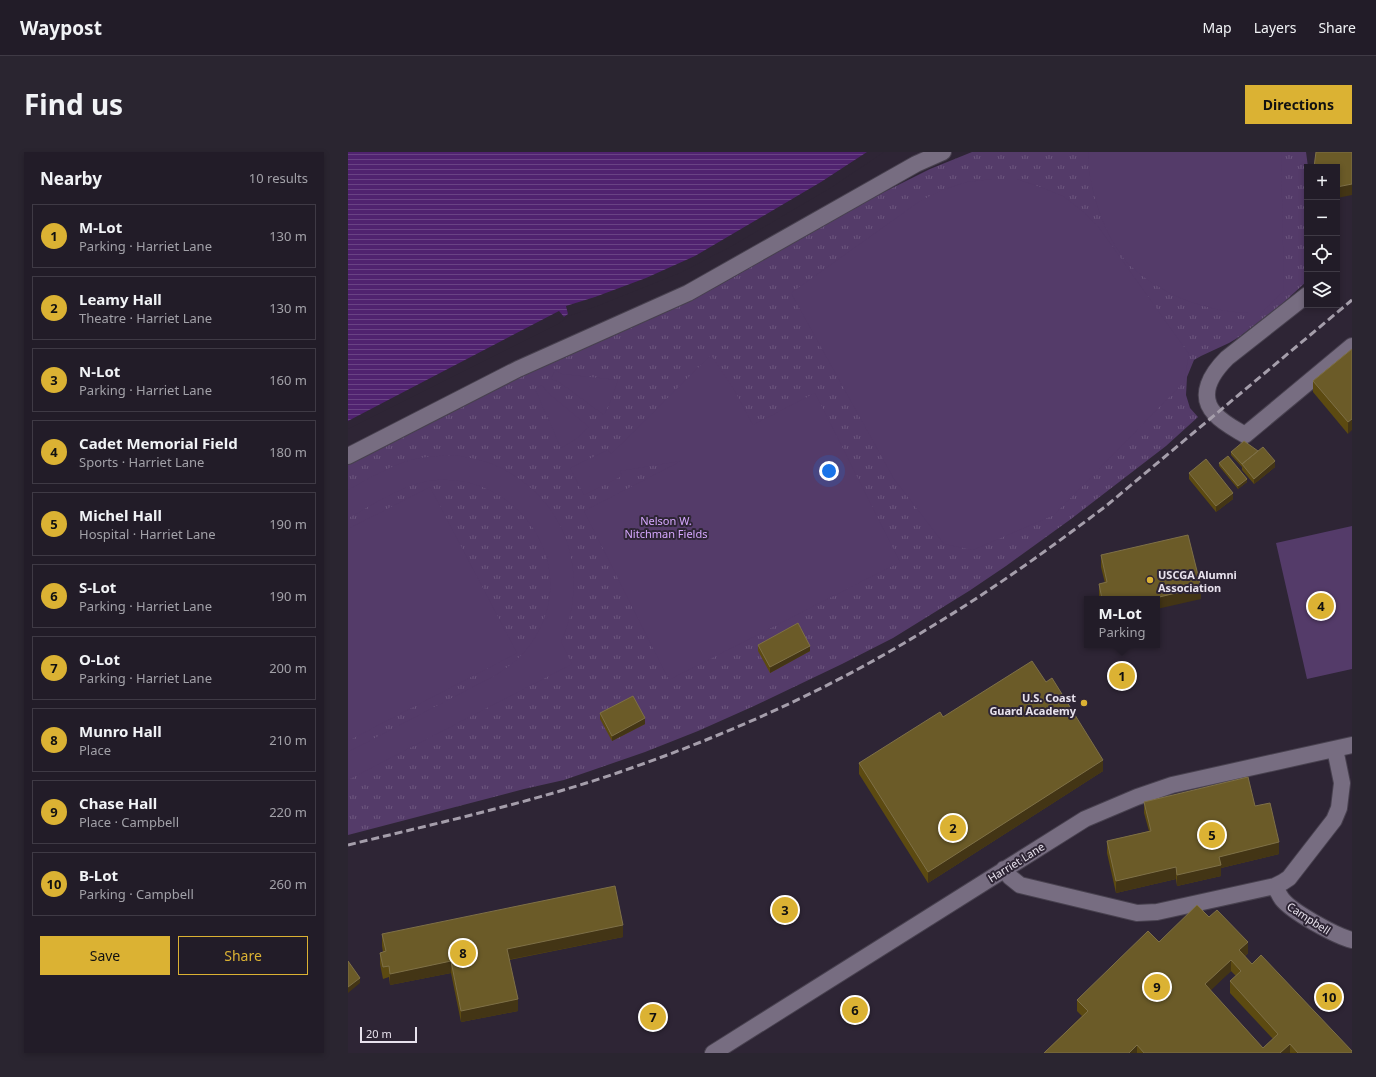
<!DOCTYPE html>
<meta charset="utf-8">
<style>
body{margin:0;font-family:"Noto Sans",sans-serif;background:#2a2530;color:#f1f3f6}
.controls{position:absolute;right:12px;top:12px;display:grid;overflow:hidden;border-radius:0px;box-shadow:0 2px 6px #0003}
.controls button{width:36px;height:36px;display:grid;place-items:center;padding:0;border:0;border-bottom:1px solid #3f3a45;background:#221c28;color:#f1f3f6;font:20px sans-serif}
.scale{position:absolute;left:12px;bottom:10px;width:57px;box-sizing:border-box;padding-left:4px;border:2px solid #e8e2ed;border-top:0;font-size:11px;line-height:14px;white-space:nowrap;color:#e8e2ed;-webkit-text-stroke:3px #2e2535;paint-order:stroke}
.you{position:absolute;left:481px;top:319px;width:14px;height:14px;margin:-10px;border:3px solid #fff;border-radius:50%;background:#1a73e8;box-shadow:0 0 0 6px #1a73e833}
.badge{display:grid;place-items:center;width:26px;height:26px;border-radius:50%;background:#dbb233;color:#111;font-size:13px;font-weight:700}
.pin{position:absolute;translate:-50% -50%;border:2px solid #fff;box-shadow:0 1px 4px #0006}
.popup{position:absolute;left:736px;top:444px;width:76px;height:52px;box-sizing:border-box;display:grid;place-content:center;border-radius:0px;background:#221c28;filter:drop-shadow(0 1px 3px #0005);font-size:13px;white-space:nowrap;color:#a2a1a8}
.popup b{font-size:15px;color:#f1f3f6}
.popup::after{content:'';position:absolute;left:50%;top:100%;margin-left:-8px;border:8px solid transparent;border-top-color:#221c28}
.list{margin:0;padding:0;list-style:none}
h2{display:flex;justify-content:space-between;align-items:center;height:52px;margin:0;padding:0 16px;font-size:17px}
h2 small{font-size:13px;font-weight:400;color:#a2a1a8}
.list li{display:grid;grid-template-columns:26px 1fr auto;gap:12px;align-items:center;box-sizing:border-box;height:64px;margin:0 8px 8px;padding:0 8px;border:1px solid #3f3a45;border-radius:0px}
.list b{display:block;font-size:15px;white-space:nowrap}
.list p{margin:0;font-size:13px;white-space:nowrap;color:#a2a1a8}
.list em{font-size:13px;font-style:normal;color:#a2a1a8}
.actions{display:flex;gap:8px;padding:12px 16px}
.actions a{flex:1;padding:9px 0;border:1px solid #dbb233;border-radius:0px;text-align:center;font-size:14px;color:#dbb233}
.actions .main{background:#dbb233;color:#111}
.icon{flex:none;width:22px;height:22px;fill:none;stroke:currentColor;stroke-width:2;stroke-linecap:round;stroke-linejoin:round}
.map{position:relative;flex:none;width:1004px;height:901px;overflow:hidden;border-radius:0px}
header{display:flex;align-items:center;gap:24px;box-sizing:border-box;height:56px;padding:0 20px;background:#221c28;border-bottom:1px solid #3f3a45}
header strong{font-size:19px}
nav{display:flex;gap:22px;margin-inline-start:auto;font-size:14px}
.intro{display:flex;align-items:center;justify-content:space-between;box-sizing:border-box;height:96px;padding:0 24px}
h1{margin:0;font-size:28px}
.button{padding:10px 18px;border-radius:0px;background:#dbb233;color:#111;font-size:14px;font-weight:700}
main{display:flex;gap:24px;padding:0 24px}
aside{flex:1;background:#221c28;border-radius:0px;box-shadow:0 2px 6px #0003}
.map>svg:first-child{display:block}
.park{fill:url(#park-tufts)}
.pitch{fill:#543b69}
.water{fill:url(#water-rules)}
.pier{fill:#2e2535}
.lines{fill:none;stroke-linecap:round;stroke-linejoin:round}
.street-casing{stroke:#48414f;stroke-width:18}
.street{stroke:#776d81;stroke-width:16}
.rail{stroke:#a59eab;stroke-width:3;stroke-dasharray:8 4;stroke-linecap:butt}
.wall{fill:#5c4a11;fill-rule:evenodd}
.shaded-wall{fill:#433515}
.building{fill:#6b5b28;stroke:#7e7047;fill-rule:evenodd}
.poi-dot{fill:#dbb233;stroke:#2e2535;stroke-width:1.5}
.labels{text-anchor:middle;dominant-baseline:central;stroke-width:4;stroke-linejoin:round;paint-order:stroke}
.park-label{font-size:11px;fill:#d6a8fe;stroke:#2e2535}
.poi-label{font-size:11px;font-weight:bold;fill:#e8e2ed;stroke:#2e2535;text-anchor:start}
.street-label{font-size:11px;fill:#e8e2ed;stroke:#2e2535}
</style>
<header>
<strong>Waypost</strong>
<nav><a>Map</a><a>Layers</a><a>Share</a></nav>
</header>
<div class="intro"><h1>Find us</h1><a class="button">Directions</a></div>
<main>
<aside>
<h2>Nearby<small>10 results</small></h2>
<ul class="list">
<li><span class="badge">1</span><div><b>M-Lot</b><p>Parking · Harriet Lane</p></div><em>130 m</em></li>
<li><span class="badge">2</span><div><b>Leamy Hall</b><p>Theatre · Harriet Lane</p></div><em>130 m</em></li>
<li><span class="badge">3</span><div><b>N-Lot</b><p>Parking · Harriet Lane</p></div><em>160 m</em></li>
<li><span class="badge">4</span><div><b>Cadet Memorial Field</b><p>Sports · Harriet Lane</p></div><em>180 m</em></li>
<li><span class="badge">5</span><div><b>Michel Hall</b><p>Hospital · Harriet Lane</p></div><em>190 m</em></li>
<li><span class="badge">6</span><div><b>S-Lot</b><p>Parking · Harriet Lane</p></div><em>190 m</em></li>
<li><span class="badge">7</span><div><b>O-Lot</b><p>Parking · Harriet Lane</p></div><em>200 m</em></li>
<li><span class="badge">8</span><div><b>Munro Hall</b><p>Place</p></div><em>210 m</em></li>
<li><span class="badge">9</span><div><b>Chase Hall</b><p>Place · Campbell</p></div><em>220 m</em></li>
<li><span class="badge">10</span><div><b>B-Lot</b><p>Parking · Campbell</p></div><em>260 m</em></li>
</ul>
<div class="actions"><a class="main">Save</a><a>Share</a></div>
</aside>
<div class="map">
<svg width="1004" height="901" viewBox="0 0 1004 901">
<defs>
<pattern id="park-tufts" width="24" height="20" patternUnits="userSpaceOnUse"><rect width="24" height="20" fill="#543b69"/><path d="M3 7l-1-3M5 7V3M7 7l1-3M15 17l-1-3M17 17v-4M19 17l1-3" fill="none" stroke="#6d577f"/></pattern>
<pattern id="water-rules" width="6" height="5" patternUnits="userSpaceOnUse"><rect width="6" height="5" fill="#50236f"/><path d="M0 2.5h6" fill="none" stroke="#694384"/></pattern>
</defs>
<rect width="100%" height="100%" fill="#2e2535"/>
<!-- park -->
<path class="park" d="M624,0H958L960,15H959V129L935,151L891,185L881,191L853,204L846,208L839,225L838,243L842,256L850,265L818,294L723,367L658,414L621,439L545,486L494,512L406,554L350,579L297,600L216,628L176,637L0,683V310L200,209L368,135L520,48L582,17Z"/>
<!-- pitch -->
<path class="pitch" d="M741,0H933L936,139L913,161C873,162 833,151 800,128C792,122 784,116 777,108C759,85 747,54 742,24C740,17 741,8 741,0Z
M644,27H669L692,35L715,44L733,58L749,73L841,202L836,230L706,363L625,398L596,392L546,327L443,141L572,49L594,38L619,30Z
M363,203L385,236L405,273L467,241L552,410L321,528L236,359L333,309L272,319L274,324L236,343L222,316L260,298L263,302Z
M207,218L214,222L270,228L264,246L256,263L211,230L203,227Z
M194,233L199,240L241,275L228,287L213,296L187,237Z
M107,303C122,306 137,308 151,315C219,347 243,423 213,490L224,512L0,628V600L146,524C161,515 174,505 184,490C234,418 175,323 89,328C58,330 27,352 0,366V338C20,327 41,314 63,308C77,304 92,304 107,303Z
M82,335L169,501L0,589V377Z
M1004,374V517L959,527L928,391Z"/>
<!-- water -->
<path class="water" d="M0,0H534L383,93L216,165L0,275Z"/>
<!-- pier -->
<path class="pier" d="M519,0H536L484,35L384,94L332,121L252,153L221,164L210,172L0,277V269L211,159L216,165L220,162L218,154L247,145L298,126L347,104L473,30Z"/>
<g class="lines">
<!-- street casing -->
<g class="street-casing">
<path id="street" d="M959,143L879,206C864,221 849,243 867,262C875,271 887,277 897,283L1004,194
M0,304L170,217L340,141L568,12L595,0
M656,717L662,725L672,733L789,761L809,760L927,734L935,730L941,726L986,668L991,656L994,631L987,597
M927,734C929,738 931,743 934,747C944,760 988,784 1004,788
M365,901L737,667L789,645L824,633L1004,593"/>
</g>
<!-- street -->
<use href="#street" class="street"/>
<!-- rail -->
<path class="rail" d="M0,693C90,671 181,651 269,621C377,584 483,537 581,476C643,439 701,397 758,354L1004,148"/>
</g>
<!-- wall -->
<path class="wall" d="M1004,197L1000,282L965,240V229Z
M883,300L927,315L906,332L894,318V315L883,303Z
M871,311L899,330L890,337L871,314Z
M841,321L885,347L868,360L841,327Z
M753,403L853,447H752L751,444V432L757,431L753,415Z
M410,493L462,499L422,521L410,499Z
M252,561L297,572L264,589L252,567Z
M595,565L755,619L580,731L511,622V611Z
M796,650L907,654L931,702L873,716V724L829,734L828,727L768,741L759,701V689L801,679L796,661Z
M861,765L900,801L897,804L904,812L1004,901H696L734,864L729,859V848L811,790ZM883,819L888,824L882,829V841L925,887L915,896L862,838Z
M34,782L275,785L161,808L170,859L113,870L103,821L42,833L41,825L35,827L32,812V801L35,800L34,794Z"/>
<!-- shaded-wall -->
<path class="shaded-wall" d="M1004,32V43L989,46V35Z
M1004,267V278L1000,282V270Z
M927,309V315L906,332V327Z
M899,327V330L890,337V334Z
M885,341V347L868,360V354Z
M853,435V447L809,457V447H803Z
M462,494V499L422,521V515Z
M297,566V572L264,589V584Z
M755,608V619L580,731V720Z
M931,690V702L873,716V724L829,734V723L871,705Z
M828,715V727L768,741V729Z
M275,773V785L159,808V797Z
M900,790V801L891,809V798Z
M883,808V819L857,844V832Z
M103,809V821L42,833V822Z
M12,826V831L0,841V835Z
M170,847V859L113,870V859Z
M942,892V901H932Z
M789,893V901H781Z"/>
<!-- building -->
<path class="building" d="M968,0H1004V32L989,35V15H966Z
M1004,197V267L1000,270L965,229Z
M896,289L910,299L894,312L883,300Z
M915,295L927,309L906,327L894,312Z
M880,304L899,327L890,334L871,311Z
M858,307L885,341L868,354L841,321Z
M840,383L853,435L803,447H754L751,432L759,430L753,403Z
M450,471L462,494L422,515L410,493Z
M684,509L698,530L704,526L755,608L580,720L511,611L592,560L595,565Z
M285,544L297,566L264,584L252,561Z
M900,625L907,654L922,651L931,690L871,705L873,713L829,723L828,715L768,729L759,689L803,679L796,650Z
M267,734L275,773L159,797L170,847L113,859L103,809L42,822L41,814L35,815L32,801L38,799L34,782Z
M849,753L861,765L869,758L900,790L891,798L904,812L913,803L1004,899V901H950L942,892L932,901H796L789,893L781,901H696L740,859L729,848L800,779L811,790ZM883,808L893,819L882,829L930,882L915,896L857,832Z
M0,809L12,826L0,835Z"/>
<!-- markers -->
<g class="poi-dot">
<circle cx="802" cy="428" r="4"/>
<circle cx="736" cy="551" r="4"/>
</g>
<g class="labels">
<!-- park labels -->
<g class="park-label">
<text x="318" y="368">Nelson W.<tspan x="318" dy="13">Nitchman Fields</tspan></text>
</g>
<!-- poi labels -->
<g class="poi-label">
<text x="810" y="422">USCGA Alumni<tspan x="810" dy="13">Association</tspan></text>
<text x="728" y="545" text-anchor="end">U.S. Coast<tspan x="728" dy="13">Guard Academy</tspan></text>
</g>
<!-- street labels -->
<g class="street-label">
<text transform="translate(668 710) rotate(-32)">Harriet Lane</text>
<text transform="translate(961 766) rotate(33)">Campbell</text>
</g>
</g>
</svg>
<div class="controls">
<button>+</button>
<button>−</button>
<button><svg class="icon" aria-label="locate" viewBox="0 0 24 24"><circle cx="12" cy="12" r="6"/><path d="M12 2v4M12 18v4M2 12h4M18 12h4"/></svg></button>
<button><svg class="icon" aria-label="layers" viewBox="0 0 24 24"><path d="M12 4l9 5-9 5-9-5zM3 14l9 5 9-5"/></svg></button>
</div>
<div class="scale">20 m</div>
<div class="you"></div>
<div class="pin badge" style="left:774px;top:524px">1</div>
<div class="popup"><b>M-Lot</b>Parking</div>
<div class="pin badge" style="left:605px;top:676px">2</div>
<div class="pin badge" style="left:437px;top:758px">3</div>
<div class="pin badge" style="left:973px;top:454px">4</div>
<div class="pin badge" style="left:864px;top:683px">5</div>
<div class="pin badge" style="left:507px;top:858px">6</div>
<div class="pin badge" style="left:305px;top:865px">7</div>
<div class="pin badge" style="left:115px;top:801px">8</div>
<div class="pin badge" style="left:809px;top:835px">9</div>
<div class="pin badge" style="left:981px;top:845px">10</div>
</div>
</main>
